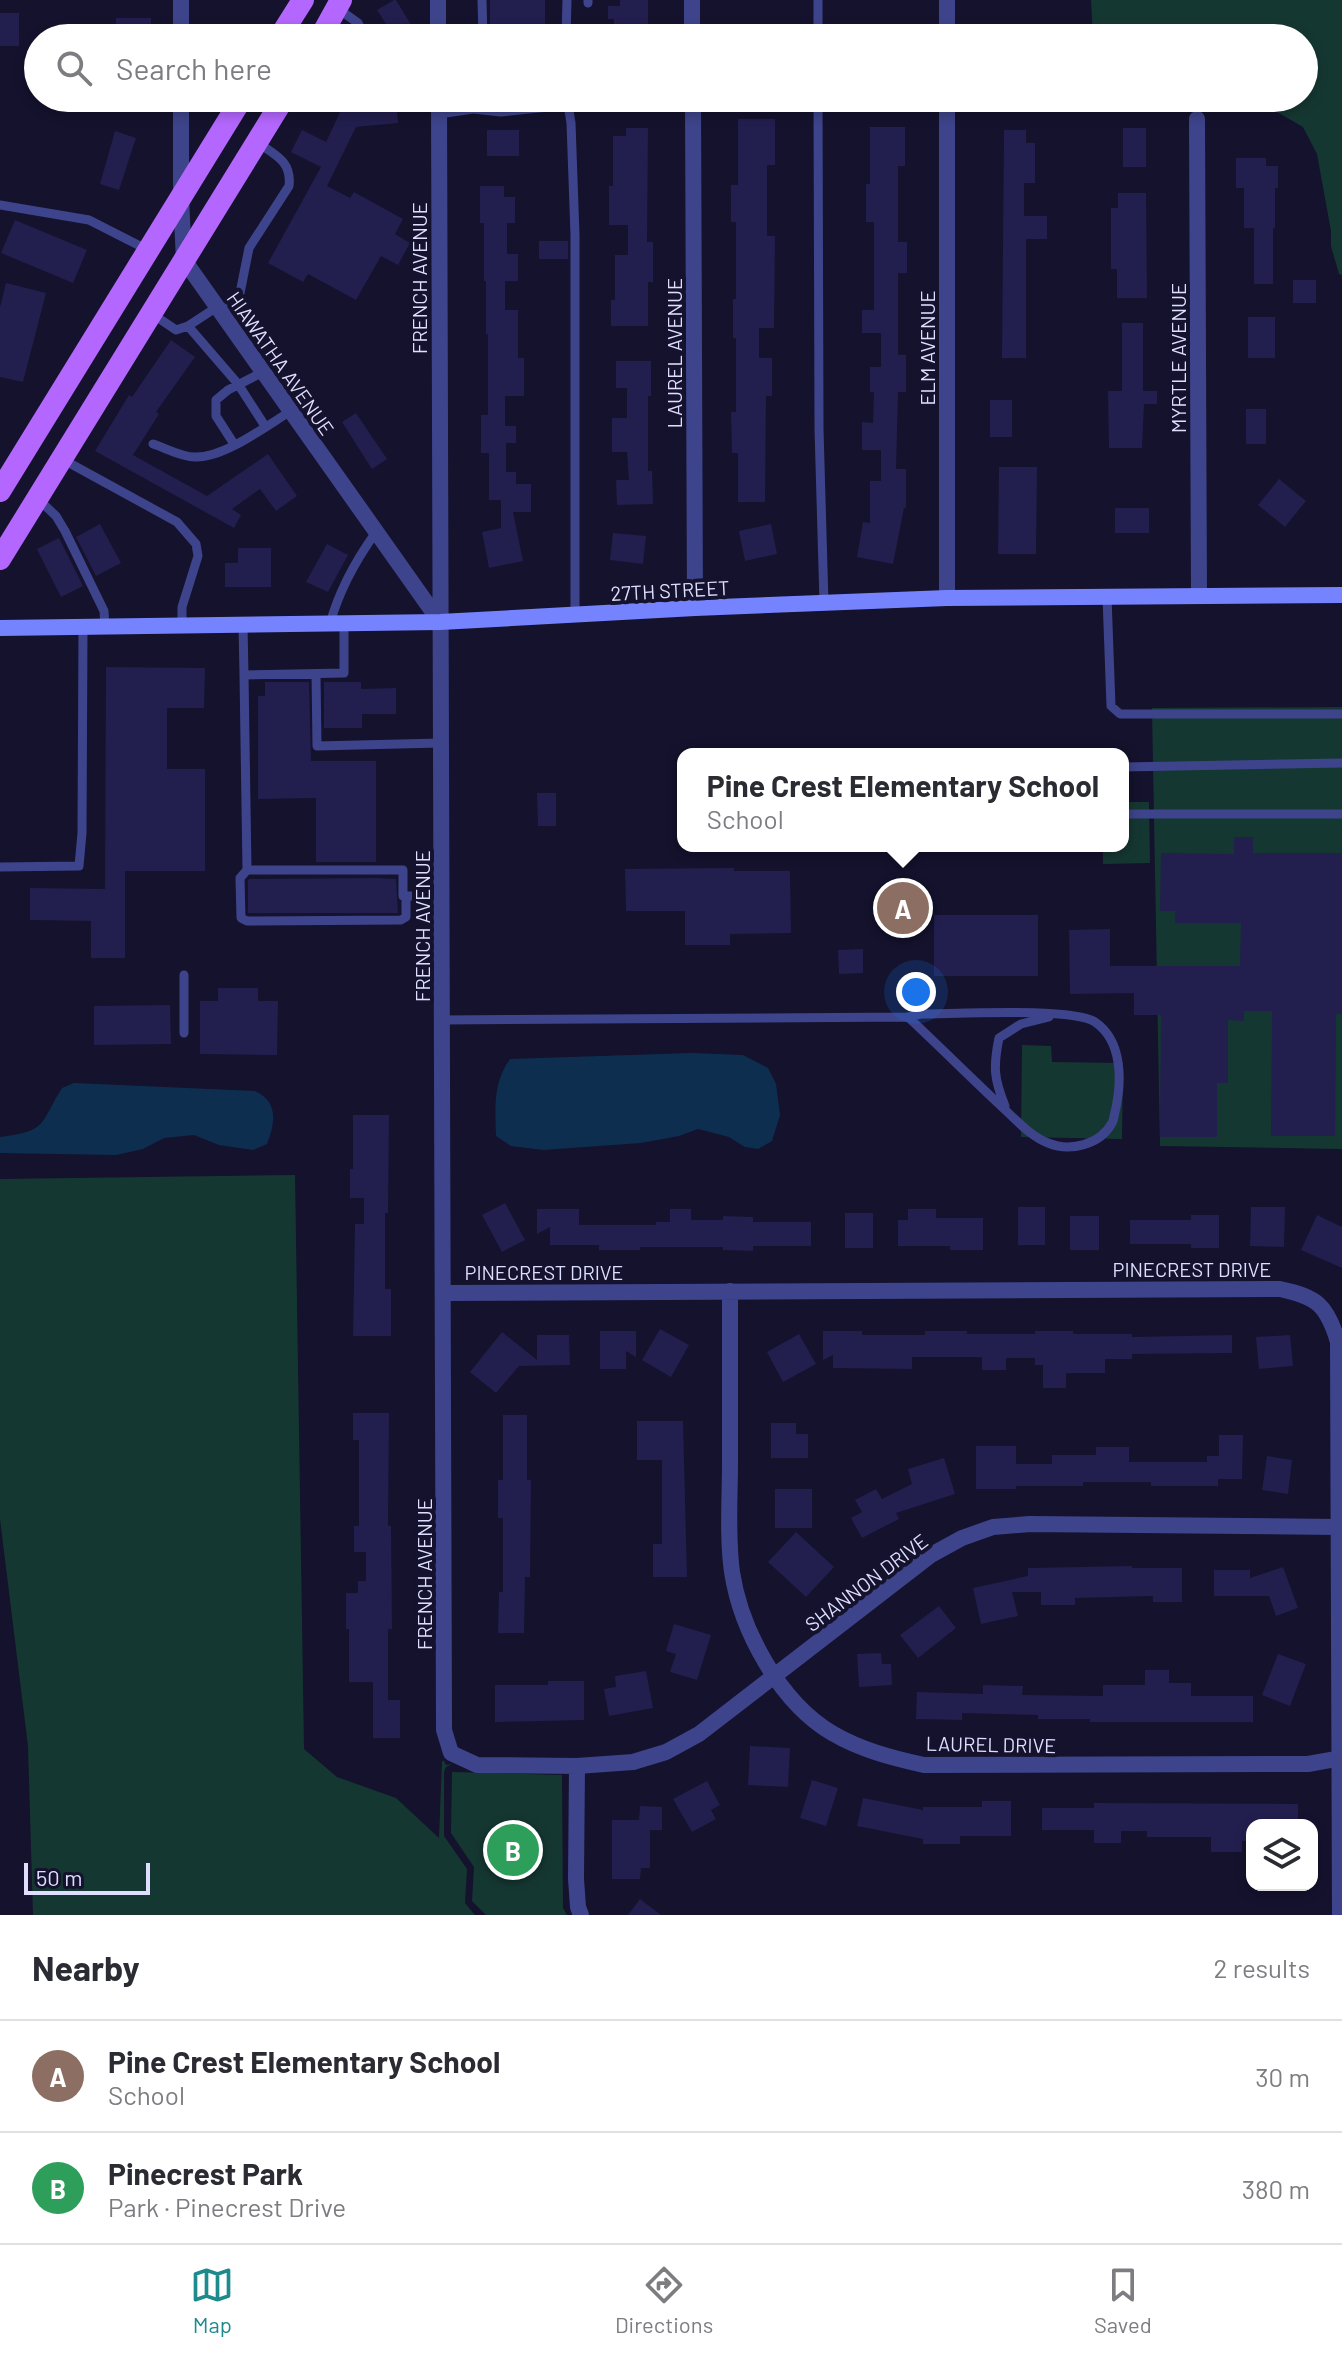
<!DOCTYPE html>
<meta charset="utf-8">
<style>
body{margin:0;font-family:Barlow,sans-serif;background:#f7f7f7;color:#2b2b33}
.controls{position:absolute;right:24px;bottom:24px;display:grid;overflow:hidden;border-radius:16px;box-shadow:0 4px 12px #0003}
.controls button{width:72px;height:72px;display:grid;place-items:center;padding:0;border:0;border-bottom:2px solid #e1e1e2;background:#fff;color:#2b2b33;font:40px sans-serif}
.scale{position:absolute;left:24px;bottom:20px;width:126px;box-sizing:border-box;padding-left:8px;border:4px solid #dedeff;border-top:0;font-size:22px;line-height:28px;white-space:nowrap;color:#dedeff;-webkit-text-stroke:6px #14122d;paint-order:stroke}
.you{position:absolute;left:916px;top:992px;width:28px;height:28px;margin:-20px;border:6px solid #fff;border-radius:50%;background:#1a73e8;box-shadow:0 0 0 12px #1a73e833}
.badge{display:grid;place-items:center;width:52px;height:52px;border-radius:50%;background:#1d8a8c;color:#fff;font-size:26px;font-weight:700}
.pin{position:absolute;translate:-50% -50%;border:4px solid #fff;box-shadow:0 2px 8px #0006}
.popup{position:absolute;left:677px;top:748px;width:452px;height:104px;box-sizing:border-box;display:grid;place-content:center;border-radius:16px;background:#fff;filter:drop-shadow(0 2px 6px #0005);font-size:26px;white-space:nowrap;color:#7c7c81}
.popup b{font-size:30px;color:#2b2b33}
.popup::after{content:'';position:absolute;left:50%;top:100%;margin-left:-16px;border:16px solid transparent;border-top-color:#fff}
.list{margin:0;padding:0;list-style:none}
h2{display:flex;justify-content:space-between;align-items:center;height:104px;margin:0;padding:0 32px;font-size:34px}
h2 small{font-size:26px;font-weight:400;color:#7c7c81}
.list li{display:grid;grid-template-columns:52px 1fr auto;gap:24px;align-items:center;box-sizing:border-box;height:112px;padding:0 32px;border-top:2px solid #e1e1e2}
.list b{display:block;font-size:30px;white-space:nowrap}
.list p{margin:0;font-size:26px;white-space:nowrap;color:#7c7c81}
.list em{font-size:26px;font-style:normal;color:#7c7c81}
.icon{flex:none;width:44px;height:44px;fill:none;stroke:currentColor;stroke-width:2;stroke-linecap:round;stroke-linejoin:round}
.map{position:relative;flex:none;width:1342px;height:1915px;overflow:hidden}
.search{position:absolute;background:#fff;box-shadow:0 4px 12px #0003;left:24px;right:24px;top:24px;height:88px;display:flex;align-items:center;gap:20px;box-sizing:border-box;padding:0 28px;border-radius:44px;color:#7c7c81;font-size:30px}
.sheet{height:328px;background:#fff}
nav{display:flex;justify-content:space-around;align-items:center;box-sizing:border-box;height:112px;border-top:2px solid #e1e1e2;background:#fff;font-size:22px;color:#7c7c81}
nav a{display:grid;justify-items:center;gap:4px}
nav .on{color:#1d8a8c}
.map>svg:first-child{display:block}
.green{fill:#153732}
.water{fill:#0e2e50}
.building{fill:#221e4e}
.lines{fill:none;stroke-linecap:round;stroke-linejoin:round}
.service{stroke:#3e448b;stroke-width:9}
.minor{stroke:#3e448b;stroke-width:16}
.secondary{stroke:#7683fe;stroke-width:16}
.primary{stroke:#b467fe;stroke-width:22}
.labels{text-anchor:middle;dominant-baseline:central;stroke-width:8;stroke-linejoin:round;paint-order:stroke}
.street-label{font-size:20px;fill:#dedeff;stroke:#14122d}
</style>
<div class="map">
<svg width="1342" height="1915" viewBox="0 0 1342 1915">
<rect width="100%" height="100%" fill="#14122d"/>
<!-- green -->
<path class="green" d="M1091,0H1342V275L1339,274L1331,246V231L1317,154L1303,127L1270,108H1116L1109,98H1304V38H1093Z
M1342,707V1149L1160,1146L1152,708Z
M1123,802H1149L1150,863L1103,864V846H1123Z
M1022,1045L1051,1046L1052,1062L1123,1063L1122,1139L1021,1137Z
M295,1175L304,1749L337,1777L396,1798L439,1838L442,1761H444L446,1765L452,1764L446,1767L444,1772V1836L467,1869L465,1903L475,1915H33L28,1746L0,1519V1179Z
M452,1772L562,1775L563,1908L567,1915H486L472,1901L474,1867L451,1833Z"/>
<!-- water -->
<path class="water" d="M691,1053L743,1055L768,1068L776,1084L780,1115L772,1141L758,1149L745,1147L729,1137L698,1129L679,1136L641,1143L543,1150L511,1146L496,1136C495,1108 493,1082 510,1059Z
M74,1083L255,1091C279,1102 275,1123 267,1144L253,1150L219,1145L194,1135L164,1138L143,1149L116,1155L0,1153V1137C48,1131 39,1125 62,1088Z"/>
<!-- building -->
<path class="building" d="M394,0H396L413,28V38H395L377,10Z
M490,0H545V38H490Z
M620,0H648V38H614V19H608V6H620Z
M0,13H19V46H0Z
M116,18H151V38H122V34H116Z
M396,98L398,123L356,127L327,186L350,198L354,192L403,219L395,234L410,243L398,265L381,256L356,300L308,274L303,282L268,263L321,167L291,152L302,130L326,142L342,108L351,101Z
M738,119H775V165H767V236H775L774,328H759V358H772V396H766L765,502H738V453H732L731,412H736V338H733V299H736V222H731V185H738Z
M870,127H905V166H898V242H907V273H898V355H906V392H898L896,469H906V508H904L893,564L857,557L863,522L870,523V481H881V450H862V422L873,423L874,392H870V367H881V333H862V310H874V222H866V184H870Z
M626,128H648L647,242H653V282H648V326H611V300H615V255H628V225H609V186H613V136H626Z
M1123,128H1146V167H1123Z
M487,130H519V156H487Z
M1004,130H1026V143H1035V183H1024V216H1047V239H1026V358H1002Z
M115,131L136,138L119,190L100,184Z
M1236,158H1266V166H1278V188H1275V228H1273V284H1254V228H1244V188H1236Z
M480,186H504V197H515V223H507V254H518V281H505V310H518V358H524V396H505V426H516V443H506V472H516V484H531V512H513L523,561L489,568L482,532L501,528V500H489V453H481V415H488V334H486V281H484V223H480Z
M1118,193H1146L1147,298H1117V269H1111V208H1118Z
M15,220L87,250L73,283L1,253Z
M539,241H568V259H539Z
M1293,280H1316V303H1293Z
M6,283L46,293L23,382L0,377V307Z
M1248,317H1275V358H1248Z
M1122,323H1143V391H1157V404H1144L1142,448H1109L1108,391H1122Z
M171,340L195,357L156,412L159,414L133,455L207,496L268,454L297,496L276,511L260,489L232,509L241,515L234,528L95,451L129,395L132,397Z
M616,361H651V396H648V471H652L653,504L617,505L616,480H629L627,452H612V418H627V388H616Z
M990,400H1012V437H990Z
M1246,409H1266V444H1246Z
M356,413L387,459L372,469L342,422Z
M999,467H1037L1036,554H998Z
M1279,479L1306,501L1285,527L1258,505Z
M1115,508H1149V533H1115Z
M100,524L121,563L96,576L76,537Z
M771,524L777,554L745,561L739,531Z
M613,533L646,536L643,564L610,560Z
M59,538L83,586L61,597L37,549Z
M327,544L348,555L328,592L306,582Z
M238,548H271V587H225V563H238Z
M106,667L205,668L204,708H167V769H205V871H125V958H91V921L30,920V888L105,889Z
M265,682H309L311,761H376V862H316V798L258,799V696H265Z
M324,682H361V689L396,688V714H362V728H324Z
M537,793H556V826H538Z
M1234,837H1253V853H1342V1014H1336L1335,1136H1271L1272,1011H1244V1021L1228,1020V1083H1217V1137H1160L1161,1015H1134V993L1070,994L1069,930L1110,929V966H1240L1241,923H1175V911H1160L1161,853L1234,854Z
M734,868V871H790L791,933L730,934V945H685V911H626L625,869Z
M376,878L396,879L398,913H248V881L249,879Z
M934,915H1038V976H934Z
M863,949V973L839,974L838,950Z
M218,988H258V1001H278L277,1055L200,1054V1001H218Z
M170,1005L171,1044L94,1045V1006Z
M353,1115H389L388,1213H385V1289H391V1336H353L355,1224H364V1198H350V1169H353Z
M505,1203L525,1240L502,1252L482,1215Z
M1018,1207H1045V1245H1018Z
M1251,1207H1285L1284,1247L1250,1246Z
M537,1209H579V1225H656V1222H670V1209H691V1220H723V1216L753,1217V1222H811V1246H753V1251L723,1250V1247H640V1250H599V1245H550V1227L537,1234Z
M908,1209H936V1218H983V1250H950V1246H898V1220H908Z
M845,1213H873V1248H845Z
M1191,1215H1219V1248H1191V1244H1130V1220H1191Z
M1317,1215L1342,1227V1268L1301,1250Z
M1070,1216H1099V1250H1070Z
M660,1329L689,1345L671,1377L642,1360Z
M600,1331H636V1357L626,1351V1369H600Z
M823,1331H862V1335H925V1331H967V1334H1035V1331H1073V1334H1132V1337L1232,1335V1353L1132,1354V1359H1105V1373H1066V1388H1043V1365H1035V1358H1006V1370H982V1357H912V1369L833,1368V1355L823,1360Z
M502,1332L537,1360V1335H569L570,1365L519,1366L496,1393L470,1372Z
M799,1334L816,1364L783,1382L767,1352Z
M1290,1335L1293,1366L1259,1369L1256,1337Z
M353,1413H389L388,1526H391L392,1629H388V1700H400V1738H373V1682H349V1629H346V1593H358V1581H366V1552H354V1526H359V1440H353Z
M503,1415H527V1480H531L530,1577H525L524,1633H498L499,1592H503V1518H498V1480H503Z
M637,1421H683L687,1577H653V1544H662V1460H637Z
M771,1423H796V1434H808V1458H771Z
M1219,1435H1243L1242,1479H1218V1486H1151V1482H1083V1486H1016V1489H976V1446H1016V1464H1052V1455H1096V1447H1129V1462H1207V1456H1219Z
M1267,1456L1292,1460L1288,1494L1262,1490Z
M944,1458L955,1494L896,1513L899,1519L862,1538L851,1518L862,1512L855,1500L876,1489L882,1499L912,1484L908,1469Z
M775,1489H812V1528H775Z
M796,1532L834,1567L806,1597L768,1562Z
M1132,1566V1568H1182V1602H1153V1596L1075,1598V1605H1041V1592H1012L1018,1616L981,1624L973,1588L1028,1576V1568Z
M1283,1567L1298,1608L1276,1616L1269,1596H1214V1570H1250V1578Z
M939,1606L956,1628L918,1658L900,1635Z
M674,1624L711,1635L697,1680L670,1672L676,1654L666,1651Z
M881,1653L882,1664H891L892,1685L859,1687L857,1654Z
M1278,1654L1306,1664L1290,1706L1262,1695Z
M1145,1670H1169V1683H1191V1696H1253V1722H1090V1719H1038V1715L962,1713V1720L916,1719L917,1692L983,1694V1685L1023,1686L1022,1695L1103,1696V1685H1145Z
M646,1671L653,1708L609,1716L604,1689L616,1687L615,1676Z
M548,1681H584V1720L495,1722V1685H548Z
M750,1746L790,1748L788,1787L748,1785Z
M812,1780L838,1788L826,1826L800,1818Z
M707,1781L720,1805L711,1810L716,1819L692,1832L673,1799Z
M863,1798L923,1810V1807H982V1801H1011V1836H960V1844H923V1839L857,1826Z
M1094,1803L1298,1804V1825H1252V1841H1242V1852H1211V1837H1147V1831H1121V1843H1094V1830H1042V1808H1094Z
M640,1806L662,1807V1830H650V1868H641L640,1879H612V1820H639Z
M640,1899L661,1915H628Z"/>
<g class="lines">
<!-- service -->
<path class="service" d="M482,0L483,38
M818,0V38
M588,3V0
M337,8L358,23L366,38
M566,38L567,0
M294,98C313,109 325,110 344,98
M818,98L819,429L824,603
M568,105L571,123L575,235V615
M439,114L473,109L501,112L568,105V98
M0,205L89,220L148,250
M217,307L188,326L238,384L265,426
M151,313L176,330L188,326
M221,313L240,293L249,248L289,186C292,161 275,155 257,142
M153,444C166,448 181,457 195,457C224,458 266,426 291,411
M234,444L216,416V400L228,390L263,372
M62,459L177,522L196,544L198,556L182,607V626
M37,498L56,516L65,531L104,611L105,627
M1107,597L1111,706L1120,714H1342
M330,624C339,590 356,560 376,532
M243,625L244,675L344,673V624
M316,674L317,746L440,743
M244,675L247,870H403V896H442
M1123,767L1342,763
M1123,814H1342
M0,867L79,866L82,833L83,627
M247,870L240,878L241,918L247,921L401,920L406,917V896
M184,975V1033
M442,1020L908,1017L921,1014C954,1014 1073,1007 1095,1022C1123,1041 1122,1082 1115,1112C1114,1115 1114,1120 1112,1123C1100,1145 1070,1152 1048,1143C1030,1136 1014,1118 1000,1105C969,1076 939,1046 908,1017
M1005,1106C994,1079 993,1067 999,1038L1021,1024L1049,1017"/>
<!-- minor -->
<path class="minor" d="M438,0V38
M692,0V38
M181,38V0
M947,38V0
M181,98V198L184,260L440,622
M439,98L444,1730L451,1753L477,1765L577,1766L633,1762L666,1752L699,1734L931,1555L962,1538L993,1527L1030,1524L1338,1527
M693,98L695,608
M1197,119L1199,596
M947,598V98
M730,1291C730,1348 730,1405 730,1462C730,1498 727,1536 732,1572C741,1631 780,1702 832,1733C861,1750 892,1758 924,1765L1308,1764L1342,1758
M444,1293L1280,1289C1317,1297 1327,1305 1338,1342L1340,1915
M577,1766L576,1879L578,1907L581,1915"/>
<!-- secondary -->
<path class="secondary" d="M0,628L440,622L695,608L947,598L1342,595"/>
<!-- primary -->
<path class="primary" d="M279,38L303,0
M320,38L341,0
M0,491L242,98
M0,559L284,98"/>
</g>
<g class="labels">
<!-- street labels -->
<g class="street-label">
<text transform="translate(419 278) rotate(-90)">FRENCH AVENUE</text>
<text transform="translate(927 348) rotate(-90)">ELM AVENUE</text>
<text transform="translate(674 353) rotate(-90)">LAUREL AVENUE</text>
<text transform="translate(1178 358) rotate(-90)">MYRTLE AVENUE</text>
<text transform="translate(281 363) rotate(55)">HIAWATHA AVENUE</text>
<text transform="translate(670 590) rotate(-3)">27TH STREET</text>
<text transform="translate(422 926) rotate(-90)">FRENCH AVENUE</text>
<text x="1192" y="1269">PINECREST DRIVE</text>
<text x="544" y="1272">PINECREST DRIVE</text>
<text transform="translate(424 1574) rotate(-90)">FRENCH AVENUE</text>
<text transform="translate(866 1582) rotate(-37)">SHANNON DRIVE</text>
<text transform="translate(991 1744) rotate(1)">LAUREL DRIVE</text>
</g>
</g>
</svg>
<div class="controls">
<button><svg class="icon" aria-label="layers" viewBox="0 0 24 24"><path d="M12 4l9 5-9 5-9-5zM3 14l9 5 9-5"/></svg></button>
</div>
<div class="scale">50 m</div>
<div class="you"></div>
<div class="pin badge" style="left:903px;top:908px;background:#8d6e63">A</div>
<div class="popup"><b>Pine Crest Elementary School</b>School</div>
<div class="pin badge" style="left:513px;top:1850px;background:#2e9e5b">B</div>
<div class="search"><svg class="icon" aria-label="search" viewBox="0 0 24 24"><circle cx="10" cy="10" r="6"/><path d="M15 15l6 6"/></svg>Search here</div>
</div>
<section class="sheet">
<h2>Nearby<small>2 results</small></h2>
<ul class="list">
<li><span class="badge" style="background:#8d6e63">A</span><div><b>Pine Crest Elementary School</b><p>School</p></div><em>30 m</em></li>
<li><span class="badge" style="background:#2e9e5b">B</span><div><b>Pinecrest Park</b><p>Park · Pinecrest Drive</p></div><em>380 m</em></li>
</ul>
</section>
<nav>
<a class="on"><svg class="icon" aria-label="map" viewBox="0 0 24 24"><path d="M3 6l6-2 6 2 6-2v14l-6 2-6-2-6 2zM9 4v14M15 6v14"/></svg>Map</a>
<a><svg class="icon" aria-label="directions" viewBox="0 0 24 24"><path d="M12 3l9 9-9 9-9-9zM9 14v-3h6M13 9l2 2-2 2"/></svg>Directions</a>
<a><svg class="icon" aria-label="saved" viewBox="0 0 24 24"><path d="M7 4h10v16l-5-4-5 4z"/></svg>Saved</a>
</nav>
